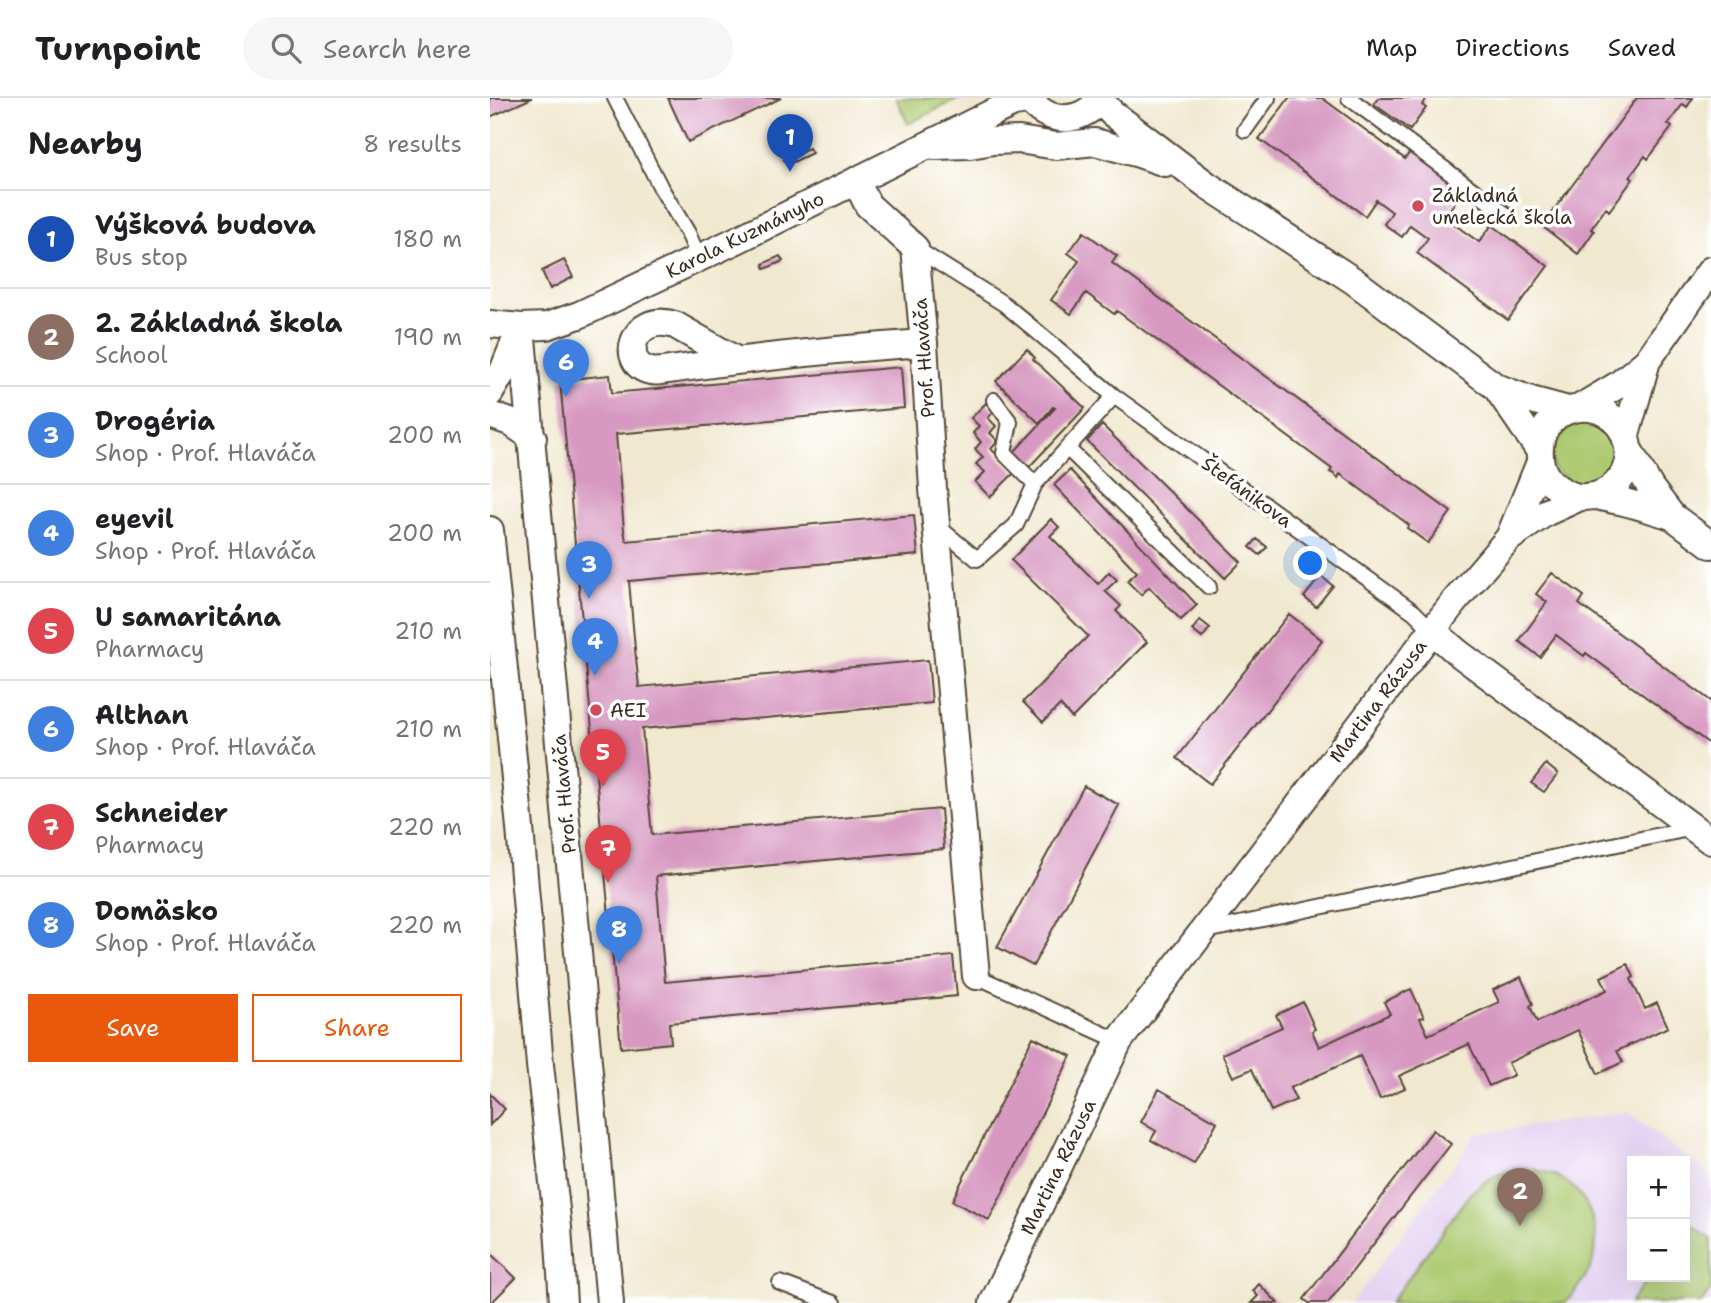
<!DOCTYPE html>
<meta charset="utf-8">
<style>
body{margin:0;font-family:"Shantell Sans",sans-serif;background:#f6f6f6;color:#202124}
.controls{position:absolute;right:21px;bottom:21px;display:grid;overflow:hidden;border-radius:0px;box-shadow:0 7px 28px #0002}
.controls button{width:63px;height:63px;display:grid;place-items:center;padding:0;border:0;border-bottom:2px solid #e0e0e0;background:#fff;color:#202124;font:35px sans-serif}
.you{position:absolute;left:821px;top:466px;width:24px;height:24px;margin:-18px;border:5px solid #fff;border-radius:50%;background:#1a73e8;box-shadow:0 0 0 10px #1a73e833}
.badge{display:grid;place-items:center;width:46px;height:46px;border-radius:50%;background:#ea580c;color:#fff;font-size:23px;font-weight:700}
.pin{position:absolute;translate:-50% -58px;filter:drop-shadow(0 2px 4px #0008)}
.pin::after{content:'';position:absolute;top:37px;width:24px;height:21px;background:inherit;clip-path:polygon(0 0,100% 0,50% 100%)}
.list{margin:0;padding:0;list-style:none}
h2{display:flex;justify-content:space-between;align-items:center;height:91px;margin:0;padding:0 28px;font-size:30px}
h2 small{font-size:23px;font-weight:400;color:#757577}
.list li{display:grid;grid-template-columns:46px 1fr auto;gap:21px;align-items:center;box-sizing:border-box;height:98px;padding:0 28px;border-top:2px solid #e0e0e0}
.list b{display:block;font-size:26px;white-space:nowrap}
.list p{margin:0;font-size:23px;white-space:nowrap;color:#757577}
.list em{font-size:23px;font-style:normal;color:#757577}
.actions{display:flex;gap:14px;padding:21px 28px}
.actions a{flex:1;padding:16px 0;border:2px solid #ea580c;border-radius:0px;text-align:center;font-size:24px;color:#ea580c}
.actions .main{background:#ea580c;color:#fff}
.icon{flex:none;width:38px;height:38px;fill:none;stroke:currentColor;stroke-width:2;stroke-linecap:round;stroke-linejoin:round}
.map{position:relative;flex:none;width:1221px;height:1205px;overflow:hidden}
header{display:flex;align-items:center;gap:42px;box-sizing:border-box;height:98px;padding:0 35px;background:#fff;border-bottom:2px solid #e0e0e0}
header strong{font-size:33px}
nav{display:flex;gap:38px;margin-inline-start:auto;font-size:24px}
.search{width:490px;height:63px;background:#f6f6f6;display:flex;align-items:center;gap:18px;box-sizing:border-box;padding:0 24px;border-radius:38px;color:#757577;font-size:26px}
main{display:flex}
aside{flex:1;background:#fff}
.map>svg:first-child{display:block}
.built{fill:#e4d3f2;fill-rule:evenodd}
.green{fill:#acc970;stroke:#747a47;stroke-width:2}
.building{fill:#d799c1}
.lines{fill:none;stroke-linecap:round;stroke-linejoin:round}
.lane-casing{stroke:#564639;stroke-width:18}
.street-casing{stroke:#564639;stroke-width:30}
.lane{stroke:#fff;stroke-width:14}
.street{stroke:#fff;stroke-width:26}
.poi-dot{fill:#d1495b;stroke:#fff;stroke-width:2.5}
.labels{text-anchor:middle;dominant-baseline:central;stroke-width:7;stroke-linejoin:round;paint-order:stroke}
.poi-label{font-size:19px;fill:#3b2a1e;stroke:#fff;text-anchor:start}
.street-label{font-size:19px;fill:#3b2a1e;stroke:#fff}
</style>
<header>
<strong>Turnpoint</strong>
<div class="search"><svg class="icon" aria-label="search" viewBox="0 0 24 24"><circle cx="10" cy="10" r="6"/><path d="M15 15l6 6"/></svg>Search here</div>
<nav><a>Map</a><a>Directions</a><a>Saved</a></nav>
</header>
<main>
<aside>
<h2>Nearby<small>8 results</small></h2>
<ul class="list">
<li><span class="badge" style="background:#1a4fb4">1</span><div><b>Výšková budova</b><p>Bus stop</p></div><em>180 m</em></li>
<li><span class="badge" style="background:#8d6e63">2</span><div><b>2. Základná škola</b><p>School</p></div><em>190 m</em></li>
<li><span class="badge" style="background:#3f7fe0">3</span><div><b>Drogéria</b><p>Shop · Prof. Hlaváča</p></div><em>200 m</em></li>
<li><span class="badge" style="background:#3f7fe0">4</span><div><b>eyevil</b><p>Shop · Prof. Hlaváča</p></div><em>200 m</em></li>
<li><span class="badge" style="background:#e0444e">5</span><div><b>U samaritána</b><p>Pharmacy</p></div><em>210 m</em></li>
<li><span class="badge" style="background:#3f7fe0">6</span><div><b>Althan</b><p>Shop · Prof. Hlaváča</p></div><em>210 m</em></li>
<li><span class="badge" style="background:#e0444e">7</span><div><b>Schneider</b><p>Pharmacy</p></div><em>220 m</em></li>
<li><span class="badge" style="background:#3f7fe0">8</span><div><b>Domäsko</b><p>Shop · Prof. Hlaváča</p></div><em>220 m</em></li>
</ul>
<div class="actions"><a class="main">Save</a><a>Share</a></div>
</aside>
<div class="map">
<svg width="1221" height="1205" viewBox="0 0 1221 1205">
<rect width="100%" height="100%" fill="#fff"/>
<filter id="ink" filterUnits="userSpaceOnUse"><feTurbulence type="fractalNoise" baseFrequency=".0143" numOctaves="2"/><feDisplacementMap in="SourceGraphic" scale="14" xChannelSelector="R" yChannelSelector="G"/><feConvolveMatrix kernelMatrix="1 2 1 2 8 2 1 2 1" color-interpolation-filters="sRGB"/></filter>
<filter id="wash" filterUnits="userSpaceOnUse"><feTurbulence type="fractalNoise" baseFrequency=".00686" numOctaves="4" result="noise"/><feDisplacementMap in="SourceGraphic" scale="28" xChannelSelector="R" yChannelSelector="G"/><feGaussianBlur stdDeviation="1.57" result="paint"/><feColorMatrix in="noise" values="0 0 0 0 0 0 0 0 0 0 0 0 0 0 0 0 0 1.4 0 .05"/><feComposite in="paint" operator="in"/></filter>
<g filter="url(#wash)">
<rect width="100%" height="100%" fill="#f0e8cf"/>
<!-- built -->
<path class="built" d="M1137,1014L1221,1078V1205H862L986,1036ZM1142,1063H1195V1179H1142Z"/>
<!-- green -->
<path class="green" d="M406,0H470L418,26Z
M1093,319L1114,326L1127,344L1126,366L1111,383L1089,388L1079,385L1063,369L1060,346L1072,327Z
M1030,1070C1045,1071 1059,1073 1072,1081C1101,1099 1113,1137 1101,1168C1096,1181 1084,1194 1076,1205H900L979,1097C996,1080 1007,1076 1030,1070Z
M1199,1125L1221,1141V1192L1211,1205H1140L1159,1179H1195V1131Z"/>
<g id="blocks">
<!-- building -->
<path class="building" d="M0,0H42L0,19Z
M178,0H291L198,44Z
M799,0H832L915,61L926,45L980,84L954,119L989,144L1002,127L1058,168L1018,222L927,155L938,140L920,127L912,139L894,126L902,114L886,102L875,118L769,41Z
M888,0H937L932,7L936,10L920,32L884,6Z
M1147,0H1203L1197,9L1193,6L1178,26L1182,29L1158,61L1155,58L1140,79L1143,81L1119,113L1116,110L1101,131L1104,133L1088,156L1052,128Z
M319,50L322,55L297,67L294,62Z
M594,134L627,158L622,165L961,414L938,445L917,430L919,427L907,418L850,376L848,380L844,376L840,374L842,371L627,213L624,216L596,195L581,216L561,202L589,163L578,155Z
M290,158L293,163L275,171L273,166Z
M74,162L83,179L60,191L52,173Z
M537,251L545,260L543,261L595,310L539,369L524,354L565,310L563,309L549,325L506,283Z
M411,269L414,310L126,336L134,432L136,443L424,417L428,457L139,483L145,551L149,589L438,562L442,605L152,631L162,737L451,711L454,751L166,778L175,884L463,858L467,898L179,925L181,945L131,950L70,282L120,277L122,295Z
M496,305L504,313L498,320L506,328L500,335L508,343L501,351L525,374L500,399L485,384L495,374L486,366L493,359L485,351L491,344L483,335L489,328L481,320Z
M612,327L751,464L735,480L597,343Z
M580,372L707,507L691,522L659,489L651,497L637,483L647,474L564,387Z
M561,421L569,429L560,438L608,486L619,474L627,482L615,493L631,508L626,513L657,544L582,620L570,607L553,624L533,604L598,538L521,462Z
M767,441L777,449L770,457L760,449Z
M1062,475L1094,498L1089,506L1221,603V647L1096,555L1094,558L1066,537L1050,559L1029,543L1057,504L1046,496Z
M831,478L843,488L826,509L814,499Z
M799,516L832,542L720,686L687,660Z
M710,522L720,530L712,540L702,532Z
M1056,666L1068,676L1054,694L1041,685Z
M594,688L629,707L543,868L507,849Z
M1138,866L1144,879L1141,881L1155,911L1167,905L1178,929L1127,953L1133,964L1108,976L1088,932L1018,965L1024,977L999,988L979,946L909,978L915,990L890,1001L870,958L800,990L806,1002L781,1013L762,971L743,979L732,956L792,929L786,917L813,904L825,931L822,933L829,949L900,916L894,904L921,891L934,919L930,920L938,937L1009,904L1003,892L1031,879L1043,906L1040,908L1047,924L1117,892L1111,879Z
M543,939L581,958L499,1122L462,1103Z
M669,991L727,1024L704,1066L661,1042L666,1033L651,1024Z
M0,996L15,1011L0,1027Z
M943,1032L961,1046L838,1205H819L814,1201Z
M0,1155L26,1180L1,1205H0Z
M769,1186L788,1205H761L768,1198L763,1193Z"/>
</g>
</g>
<g filter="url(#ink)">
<use href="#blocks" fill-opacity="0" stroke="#564639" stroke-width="2"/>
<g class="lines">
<!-- lane casing -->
<g class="lane-casing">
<path id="lane" d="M125,0L171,90L198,135L209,160
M859,0L1014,115
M755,32L778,0
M425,150L514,206L624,298L924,514L942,532
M504,302L520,324L514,355L545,386
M577,350L719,489
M447,428L487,461L526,427L545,386L624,298
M716,833L1203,730
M486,878L629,943
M290,1185L343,1205"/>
</g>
<!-- street casing -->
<g class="street-casing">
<path id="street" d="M538,0C558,27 591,27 611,0
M610,2L622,15L717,87L864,183L1006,289L1049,352
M445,48L480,47L503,43L529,42L566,48L605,44L649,56L675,65
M366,83L378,107L425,150L434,245L443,391L486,878
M0,226L31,229L57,228L89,217L249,141L502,15L524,5L539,3
M31,229L120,1205
M246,262L185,227C142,213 128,267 161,273C165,274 169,273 172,273C259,260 346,251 434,245
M1006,289L1041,302L1078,312
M0,295L13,273L29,234
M1091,309L1128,287L1157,263L1221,172
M0,317L20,324L43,340
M1136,337L1157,263
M1139,352L1160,389L1182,418L1221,447
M1105,398C1110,396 1116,394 1120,391C1159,363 1131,300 1084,311C1073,313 1064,319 1057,328C1051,337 1049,348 1050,359C1051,380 1068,394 1088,399C1093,400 1099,398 1104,398C1113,399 1122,402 1130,403C1148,407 1165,413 1182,418
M0,432L30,730L50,967L68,1130L73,1205
M1019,440L1050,364
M942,532L967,554L1221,743
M503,1205L629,943L964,504L1018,441L1055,415L1090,399"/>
</g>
<!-- lane -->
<use href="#lane" class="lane"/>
<!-- street -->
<use href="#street" class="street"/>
</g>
</g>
<!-- markers -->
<g class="poi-dot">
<circle cx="928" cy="108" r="7"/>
<circle cx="106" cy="612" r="7"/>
</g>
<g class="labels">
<!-- poi labels -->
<g class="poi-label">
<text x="942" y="97">Základná<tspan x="942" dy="22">umelecká škola</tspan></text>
<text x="120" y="612">AEI</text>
</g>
<!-- street labels -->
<g class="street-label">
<text transform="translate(255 137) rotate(-26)">Karola Kuzmányho</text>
<text transform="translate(434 260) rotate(-94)">Prof. Hlaváča</text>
<text transform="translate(757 394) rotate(36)">Štefánikova</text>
<text transform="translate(888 603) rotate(-53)">Martina Rázusa</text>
<text transform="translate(74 696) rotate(-95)">Prof. Hlaváča</text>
<text transform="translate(568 1069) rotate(-64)">Martina Rázusa</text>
</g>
</g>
</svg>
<div class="controls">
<button>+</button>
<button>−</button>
</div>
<div class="you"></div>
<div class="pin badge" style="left:300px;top:74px;background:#1a4fb4">1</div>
<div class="pin badge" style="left:1030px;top:1128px;background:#8d6e63">2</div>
<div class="pin badge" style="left:99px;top:501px;background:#3f7fe0">3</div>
<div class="pin badge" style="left:105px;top:578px;background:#3f7fe0">4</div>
<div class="pin badge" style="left:113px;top:689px;background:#e0444e">5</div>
<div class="pin badge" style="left:76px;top:299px;background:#3f7fe0">6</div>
<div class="pin badge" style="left:118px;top:785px;background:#e0444e">7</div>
<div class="pin badge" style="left:129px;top:866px;background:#3f7fe0">8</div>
</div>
</main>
